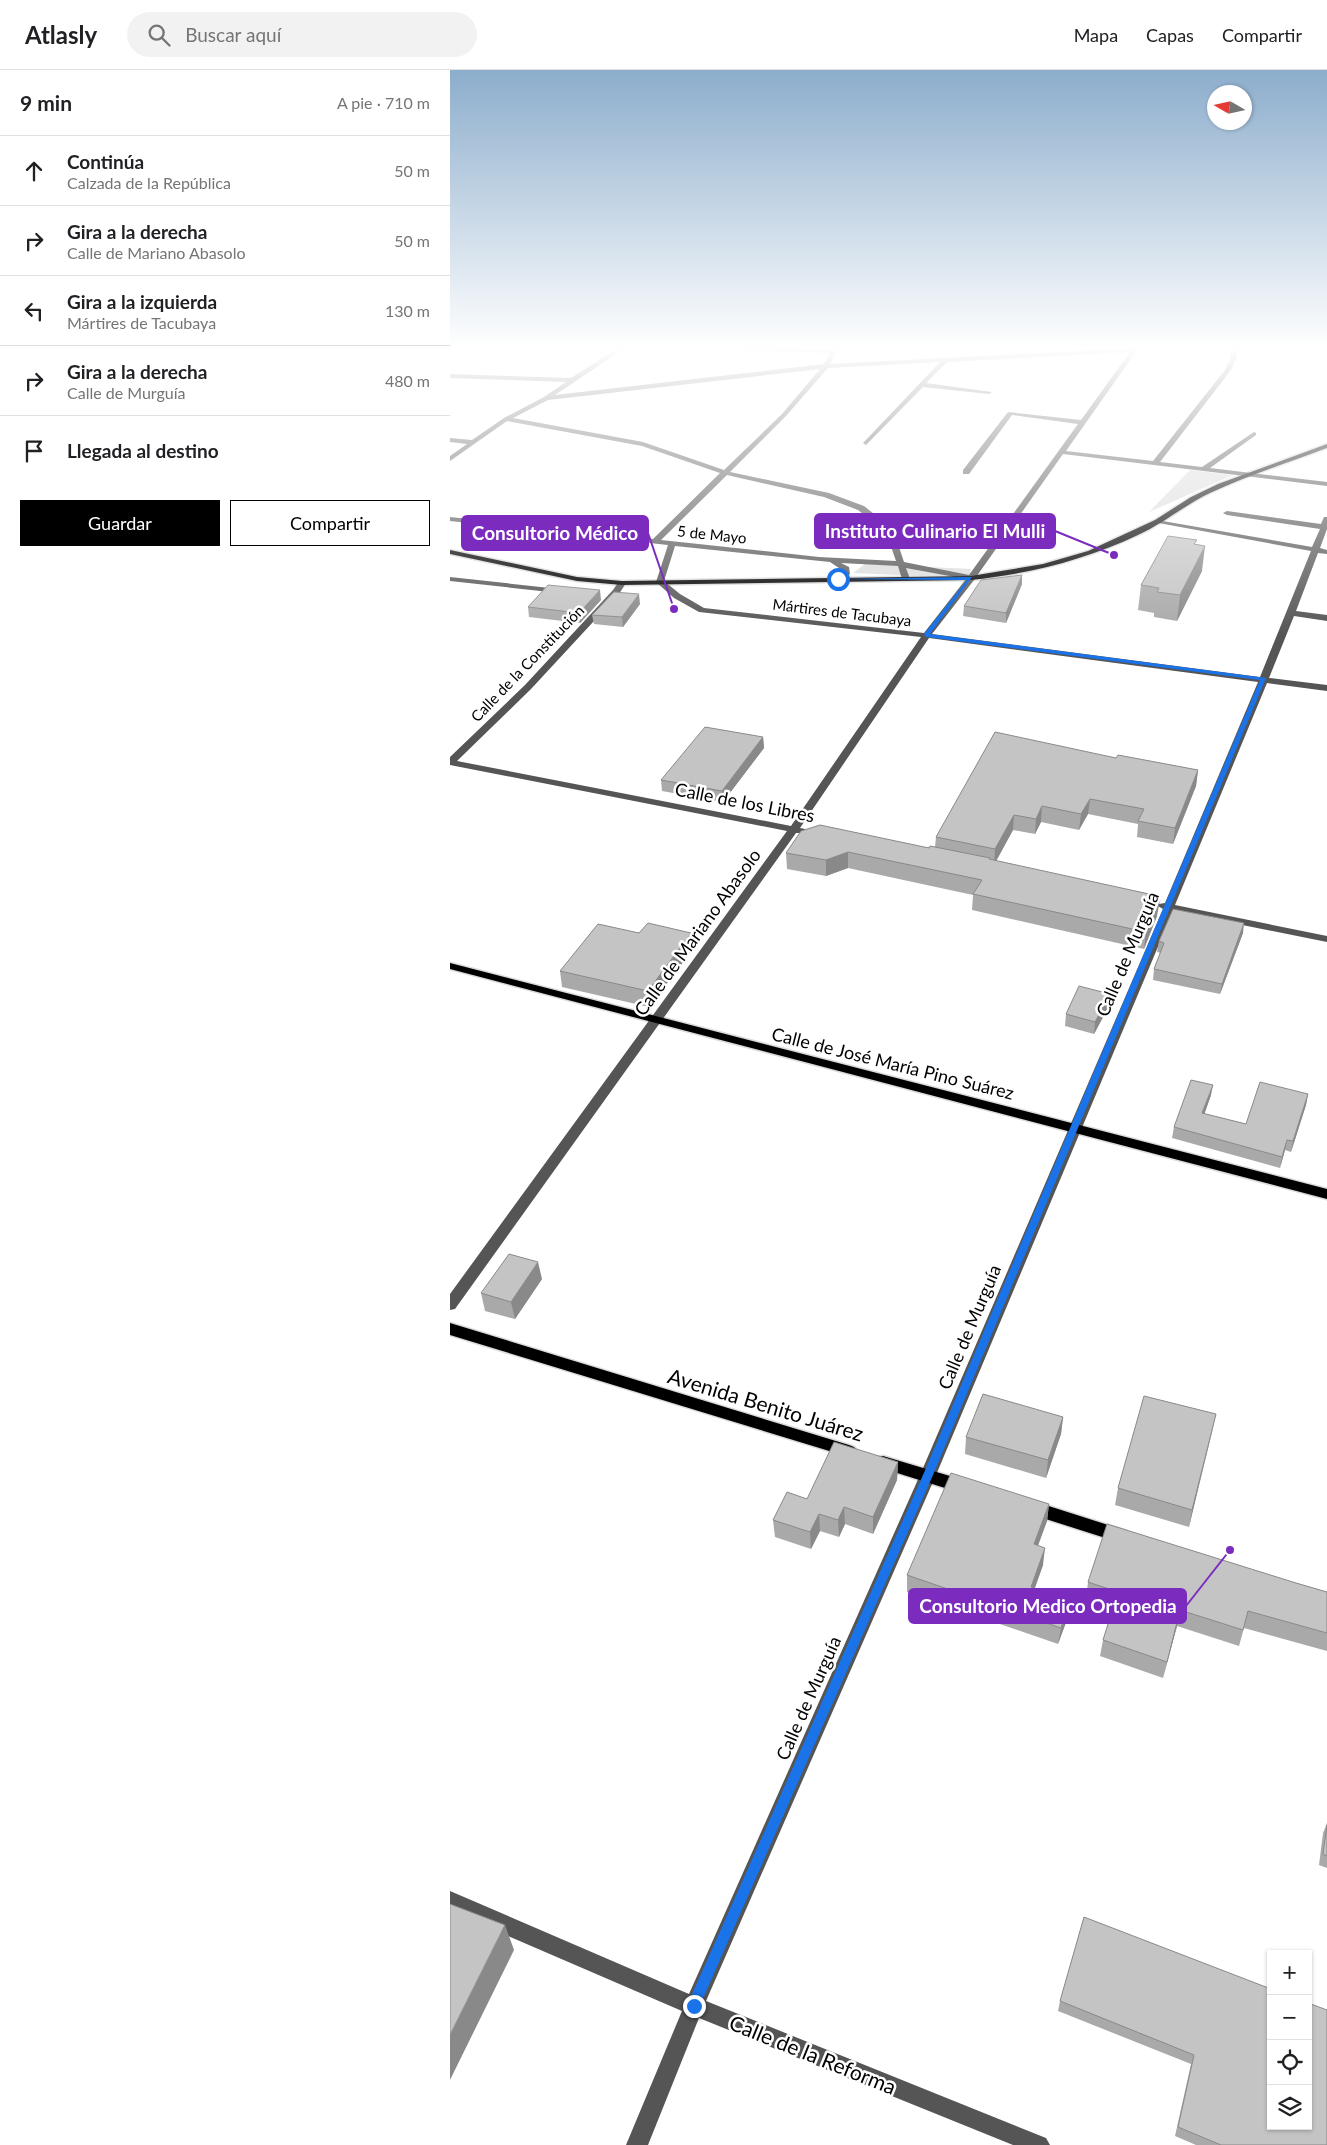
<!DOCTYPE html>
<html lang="es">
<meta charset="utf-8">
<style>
body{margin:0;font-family:Lato,sans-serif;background:#f2f2f2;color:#202124}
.controls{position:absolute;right:15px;bottom:15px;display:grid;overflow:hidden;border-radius:0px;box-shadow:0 1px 4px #0004}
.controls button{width:45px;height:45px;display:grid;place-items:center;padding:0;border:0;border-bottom:1px solid #e0e0e0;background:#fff;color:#202124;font:25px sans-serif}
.compass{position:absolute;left:757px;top:15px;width:45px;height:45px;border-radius:50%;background:#fff;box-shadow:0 1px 4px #0004;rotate:279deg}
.stop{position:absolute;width:15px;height:15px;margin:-11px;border:4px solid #1a73e8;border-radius:50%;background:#fff}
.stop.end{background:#1a73e8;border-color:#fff;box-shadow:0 1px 5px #0008}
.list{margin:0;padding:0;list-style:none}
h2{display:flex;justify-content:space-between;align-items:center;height:65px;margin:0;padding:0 20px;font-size:21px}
h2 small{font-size:16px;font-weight:400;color:#757577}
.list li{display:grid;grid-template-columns:32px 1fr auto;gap:15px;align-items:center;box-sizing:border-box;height:70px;padding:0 20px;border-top:1px solid #e0e0e0}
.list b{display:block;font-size:19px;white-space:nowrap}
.list p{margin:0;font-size:16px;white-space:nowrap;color:#757577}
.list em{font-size:16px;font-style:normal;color:#757577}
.actions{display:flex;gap:10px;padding:15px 20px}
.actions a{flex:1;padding:11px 0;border:1px solid #000;border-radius:0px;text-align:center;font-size:18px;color:#000}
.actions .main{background:#000;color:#fff}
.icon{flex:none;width:28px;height:28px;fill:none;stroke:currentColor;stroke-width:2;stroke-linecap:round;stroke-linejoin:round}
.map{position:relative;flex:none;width:877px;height:2075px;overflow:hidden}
header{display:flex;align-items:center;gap:30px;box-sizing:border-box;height:70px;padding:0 25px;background:#fff;border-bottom:1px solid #e0e0e0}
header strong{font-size:24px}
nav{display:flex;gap:28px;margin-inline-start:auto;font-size:18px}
.search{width:350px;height:45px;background:#f2f2f2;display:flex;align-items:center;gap:12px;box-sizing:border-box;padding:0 18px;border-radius:28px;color:#757577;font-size:19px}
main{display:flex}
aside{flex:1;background:#fff}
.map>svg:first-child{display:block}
.green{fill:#dcdcdc}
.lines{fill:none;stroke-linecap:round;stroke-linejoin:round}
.major-casing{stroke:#dbdbdb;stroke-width:3}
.minor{fill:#555;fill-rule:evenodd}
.major{fill:#000;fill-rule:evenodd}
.wall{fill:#a9a9a9}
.shaded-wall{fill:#898989}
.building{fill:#c4c4c4;stroke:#898989}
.route{fill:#1a73e8}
.labels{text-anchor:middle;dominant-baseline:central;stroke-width:5;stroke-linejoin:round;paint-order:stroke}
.far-street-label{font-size:15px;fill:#000;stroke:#fff}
.street-label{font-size:18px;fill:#000;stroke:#fff}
.near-street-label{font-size:21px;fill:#000;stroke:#fff}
.leader{fill:none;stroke:#7b2cbf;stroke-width:2}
.callout-dot{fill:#7b2cbf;stroke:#fff;stroke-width:2}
.callout{fill:#7b2cbf;stroke:#7b2cbf;stroke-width:2}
.callout-label{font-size:19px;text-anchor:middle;font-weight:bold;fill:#fff}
</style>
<header>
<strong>Atlasly</strong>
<div class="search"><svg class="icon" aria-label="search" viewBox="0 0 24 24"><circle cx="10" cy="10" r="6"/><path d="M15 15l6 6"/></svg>Buscar aquí</div>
<nav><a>Mapa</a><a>Capas</a><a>Compartir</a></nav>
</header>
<main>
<aside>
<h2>9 min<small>A pie · 710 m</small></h2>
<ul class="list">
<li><svg class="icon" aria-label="ahead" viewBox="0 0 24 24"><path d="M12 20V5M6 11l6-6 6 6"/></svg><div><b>Continúa</b><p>Calzada de la República</p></div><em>50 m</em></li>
<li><svg class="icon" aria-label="right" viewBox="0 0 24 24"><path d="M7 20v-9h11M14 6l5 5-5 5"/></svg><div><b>Gira a la derecha</b><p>Calle de Mariano Abasolo</p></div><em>50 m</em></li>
<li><svg class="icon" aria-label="left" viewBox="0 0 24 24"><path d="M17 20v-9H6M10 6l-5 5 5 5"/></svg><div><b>Gira a la izquierda</b><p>Mártires de Tacubaya</p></div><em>130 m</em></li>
<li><svg class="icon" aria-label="right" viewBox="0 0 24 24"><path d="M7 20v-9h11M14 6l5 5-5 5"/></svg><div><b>Gira a la derecha</b><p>Calle de Murguía</p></div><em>480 m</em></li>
<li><svg class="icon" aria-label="arrive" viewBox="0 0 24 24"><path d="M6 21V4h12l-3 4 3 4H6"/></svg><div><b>Llegada al destino</b></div></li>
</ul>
<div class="actions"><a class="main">Guardar</a><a>Compartir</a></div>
</aside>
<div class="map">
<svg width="877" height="2075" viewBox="0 0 877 2075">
<rect width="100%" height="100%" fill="#fff"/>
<!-- green -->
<path class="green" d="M740,400L783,405L699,442Z
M415,494L521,499L519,508L403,503Z"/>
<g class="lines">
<!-- major casing -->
<g class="major-casing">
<path id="major" d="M877,374V378C838,393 798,405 760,423C735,435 714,453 688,465C635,490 579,504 521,510L172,515L127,511L0,484V480L127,507L172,511L521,506L593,494L638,481L705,450L741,427L768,414Z
M0,893L877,1119V1129L0,899Z
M0,1253L399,1375L404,1377L407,1381L404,1385L399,1387L0,1265Z
M433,1386L520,1412L522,1417L520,1422L514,1424L428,1397L425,1392L428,1387Z
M583,1431L677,1461L679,1466L677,1471L671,1473L577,1443L575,1438L577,1433Z"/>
</g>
<!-- minor -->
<path class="minor" d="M171,276H178L105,325L374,294L380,283L235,278L232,276L381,279L383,276H389L380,294L682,278L684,276H690L616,381L703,391L775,300L781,287L779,276H785L787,287L781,300L710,392L752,397L804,362L806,363V365L760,398L877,412V416L613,384L524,510L482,564L810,607L861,481L703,452L707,450L862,477L870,459L777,445L773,443L777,441L871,454L874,447H877V459L870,478L877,480V484L868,483L846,541L877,545V551L844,546L819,608L877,615V621L817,613L725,835L877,866V872L723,841L486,1405L256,1931L596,2068L600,2075H563L249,1948L198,2075H176L232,1941L0,1841V1821L239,1924L470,1405L713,839L708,836L709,834L715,833L808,612L479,568L350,758L355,759V763H346L5,1239L0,1240V1224L337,761L0,695V687L75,615L163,520L169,511H172L176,513L169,524L81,619L7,691L341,756L471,567L249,542L224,528L206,512L218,475L0,451V447L203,469L270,403L192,376L57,351L0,391V386L17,374L0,372V368L22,370L54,348L94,327L116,312L0,308V304L121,308ZM680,282L631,350L558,342L513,400V404H519L562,345L628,354L519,505L454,492L443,459L414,436L379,423L280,402L336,346L378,298L490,292L414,372L413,373L416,375L473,317L539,324L542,322L476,313L497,292ZM370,299L332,344L274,400L193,372L63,348L98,330ZM277,405L374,427L408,440L436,462L446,491L369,487L211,470ZM225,476L380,492L392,500V503L384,509L388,511L400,504L399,497L391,493L448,496L452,509L456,511L460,509L456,498L516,509L474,563L254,538L230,524L214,511Z
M0,507L109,519L113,521L109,523L0,511Z"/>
<!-- major -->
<use href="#major" class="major"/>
</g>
<!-- wall -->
<path class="wall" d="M746,475L752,501L727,551L704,547V543L688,540L691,515Z
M572,514L556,553L513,546L514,536Z
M151,530L130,553L79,547L78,537Z
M190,534L173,557L144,554L142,545Z
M313,667L314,678L273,732L212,721L211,710Z
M666,688L748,700L746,716L723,774L687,767L688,754L638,744L629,760L591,752L585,764L563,760L546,791L699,828L707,846L694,879L522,840L523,825L398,798L376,806L337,799L336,783L485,777L486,767Z
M793,863L770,924L703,910L704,899L711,883L707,882L709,871Z
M243,879L199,937L112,917L110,901Z
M659,936L644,964L615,956L616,944Z
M858,1024L856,1035L841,1082L835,1080L830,1098L722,1068L724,1057L761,1025L754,1044L796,1054Z
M92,1209L65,1249L35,1241L31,1223Z
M765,1344L739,1457L665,1435L668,1418Z
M613,1347L611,1364L596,1408L515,1384L516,1367Z
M448,1392L447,1410L423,1464L395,1454L389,1467L370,1461L361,1479L325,1467L323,1450L357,1429Z
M599,1434L597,1451L588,1476L593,1495L585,1518L618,1547L608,1574L457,1522V1505Z
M638,1512L846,1513L877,1522V1581L794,1558L789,1576L727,1556L713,1608L650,1586L653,1570L663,1538L636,1529Z
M877,1753V1798L869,1795L873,1763Z
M634,1847L877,2075H746L725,2066L741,1994L608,1941L610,1931Z"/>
<!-- shaded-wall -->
<path class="shaded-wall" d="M755,476L752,501L727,551L730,525Z
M572,505V514L556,553V543Z
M150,520L151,530L130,553L129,543Z
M189,524L190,534L173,557L172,547Z
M313,667L314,678L273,732L272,721Z
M748,700L746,716L723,774L725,758Z
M640,729L638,744L629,760L631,744Z
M592,736L591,752L585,764L586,749Z
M564,745L563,760L544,795L545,779Z
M398,782V798L376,806V790Z
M710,830L707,846L694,879L696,862Z
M794,853L793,863L770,924L772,914Z
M241,863L243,879L199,937L198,921Z
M660,924L659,936L644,964L645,952Z
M763,1015L761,1025L751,1054L752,1043Z
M858,1024L856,1035L841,1082L843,1071Z
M837,1070L835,1080L830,1098L832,1087Z
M88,1192L92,1209L65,1249L61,1232Z
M766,1344L762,1362L739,1457L742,1440Z
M613,1347L611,1364L596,1408L598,1390Z
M448,1392L447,1410L423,1464V1447Z
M599,1434L597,1451L582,1491L584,1474Z
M394,1437L395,1454L389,1467L388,1450Z
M369,1444L370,1461L361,1479L360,1462Z
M595,1478L593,1495L579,1534L581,1517Z
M620,1530L618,1547L608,1574L611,1558Z
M730,1540L727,1556L713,1608Z
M55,1855L64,1880L0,2010V1965Z"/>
<!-- building -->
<path class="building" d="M718,466L747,470L744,474L755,476L730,525L707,522L709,518L691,515Z
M572,505L556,543L514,536L531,510Z
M98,515L150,520L129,543L78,537Z
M164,522L189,524L172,547L142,545Z
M255,657L313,667L272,721L211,710Z
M545,662L666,688L668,685L748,700L725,758L688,751L694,739L640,729L631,744L592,736L586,749L564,745L545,779L486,767Z
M370,755L479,778L480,776L540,788L539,789L699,824L698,827L710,830L696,862L523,824L532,810L398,782L376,790L336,783L351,761Z
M723,839L794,853L772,914L704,899L714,873L709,871Z
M198,853L241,863L198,921L110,901L148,854L189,863Z
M629,916L660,924L645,952L616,944Z
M741,1010L763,1015L752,1043L796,1054L810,1012L858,1024L843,1071L837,1070L832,1087L724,1057Z
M59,1184L88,1192L61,1232L31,1223Z
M533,1324L613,1347L598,1390L516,1367Z
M694,1326L766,1344L742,1440L668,1418Z
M384,1372L448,1392L423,1447L394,1437L388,1450L369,1444L360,1462L323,1450L337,1422L357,1429Z
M501,1403L599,1434L584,1474L595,1478L581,1517L620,1530L611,1558L457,1505Z
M657,1454L846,1513L877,1522V1563L798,1541L793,1560L730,1540L717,1592L653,1570L668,1522L638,1512Z
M877,1755V1786L873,1784Z
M0,1834L55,1855L0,1965Z
M634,1847L821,1919V2056H858V1933L877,1940V2075H771L728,2057L744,1985L610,1931Z"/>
<!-- sky -->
<linearGradient id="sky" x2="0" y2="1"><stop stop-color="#8cadcc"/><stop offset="0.49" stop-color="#fff"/><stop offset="1" stop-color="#fff" stop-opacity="0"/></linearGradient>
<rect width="877" height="566" fill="url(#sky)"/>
<!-- route -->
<path class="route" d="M522,507L480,564L816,608L483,1405L248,1940L244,1942L239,1940L237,1936L239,1931L473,1405L810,610L476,567L474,564L517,510L386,509Z"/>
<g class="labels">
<!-- far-street labels -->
<g class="far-street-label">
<text transform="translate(262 464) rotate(6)">5 de Mayo</text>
<text transform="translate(392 542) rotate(7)">Mártires de Tacubaya</text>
<text transform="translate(77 593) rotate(-46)">Calle de la Constitución</text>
</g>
<!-- street labels -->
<g class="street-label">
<text transform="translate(295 732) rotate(11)">Calle de los Libres</text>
<text transform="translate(247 862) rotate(-54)">Calle de Mariano Abasolo</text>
<text transform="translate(677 884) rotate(-67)">Calle de Murguía</text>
<text transform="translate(443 993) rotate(14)">Calle de José María Pino Suárez</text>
<text transform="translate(519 1257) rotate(-67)">Calle de Murguía</text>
<text transform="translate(358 1628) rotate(-66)">Calle de Murguía</text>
</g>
<!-- near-street labels -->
<g class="near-street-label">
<text transform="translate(316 1334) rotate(17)">Avenida Benito Juárez</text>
<text transform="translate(363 1984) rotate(22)">Calle de la Reforma</text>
</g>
</g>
<!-- callouts -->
<path class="leader" d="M664 485L605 461M224 539L198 463M780 1480L736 1536"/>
<g class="callout-dot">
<circle cx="664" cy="485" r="5"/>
<circle cx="224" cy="539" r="5"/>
<circle cx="780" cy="1480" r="5"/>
</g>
<g class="callout">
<rect x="365" y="444" width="240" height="34" rx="5"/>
<rect x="12" y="446" width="186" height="34" rx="5"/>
<rect x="459" y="1519" width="277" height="34" rx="5"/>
</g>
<g class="callout-label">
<text x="485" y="468">Instituto Culinario El Mulli</text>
<text x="105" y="470">Consultorio Médico</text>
<text x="598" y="1543">Consultorio Medico Ortopedia</text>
</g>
</svg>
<div class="controls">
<button>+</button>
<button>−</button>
<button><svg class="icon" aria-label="locate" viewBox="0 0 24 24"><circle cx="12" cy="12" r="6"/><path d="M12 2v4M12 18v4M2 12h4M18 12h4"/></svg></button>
<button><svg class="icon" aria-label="layers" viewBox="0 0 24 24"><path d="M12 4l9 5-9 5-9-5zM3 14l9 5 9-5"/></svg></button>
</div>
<svg class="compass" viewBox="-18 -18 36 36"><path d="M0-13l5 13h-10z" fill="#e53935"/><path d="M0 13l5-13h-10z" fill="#757577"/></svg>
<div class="stop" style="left:388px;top:509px"></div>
<div class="stop end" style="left:244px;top:1936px"></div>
</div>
</main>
